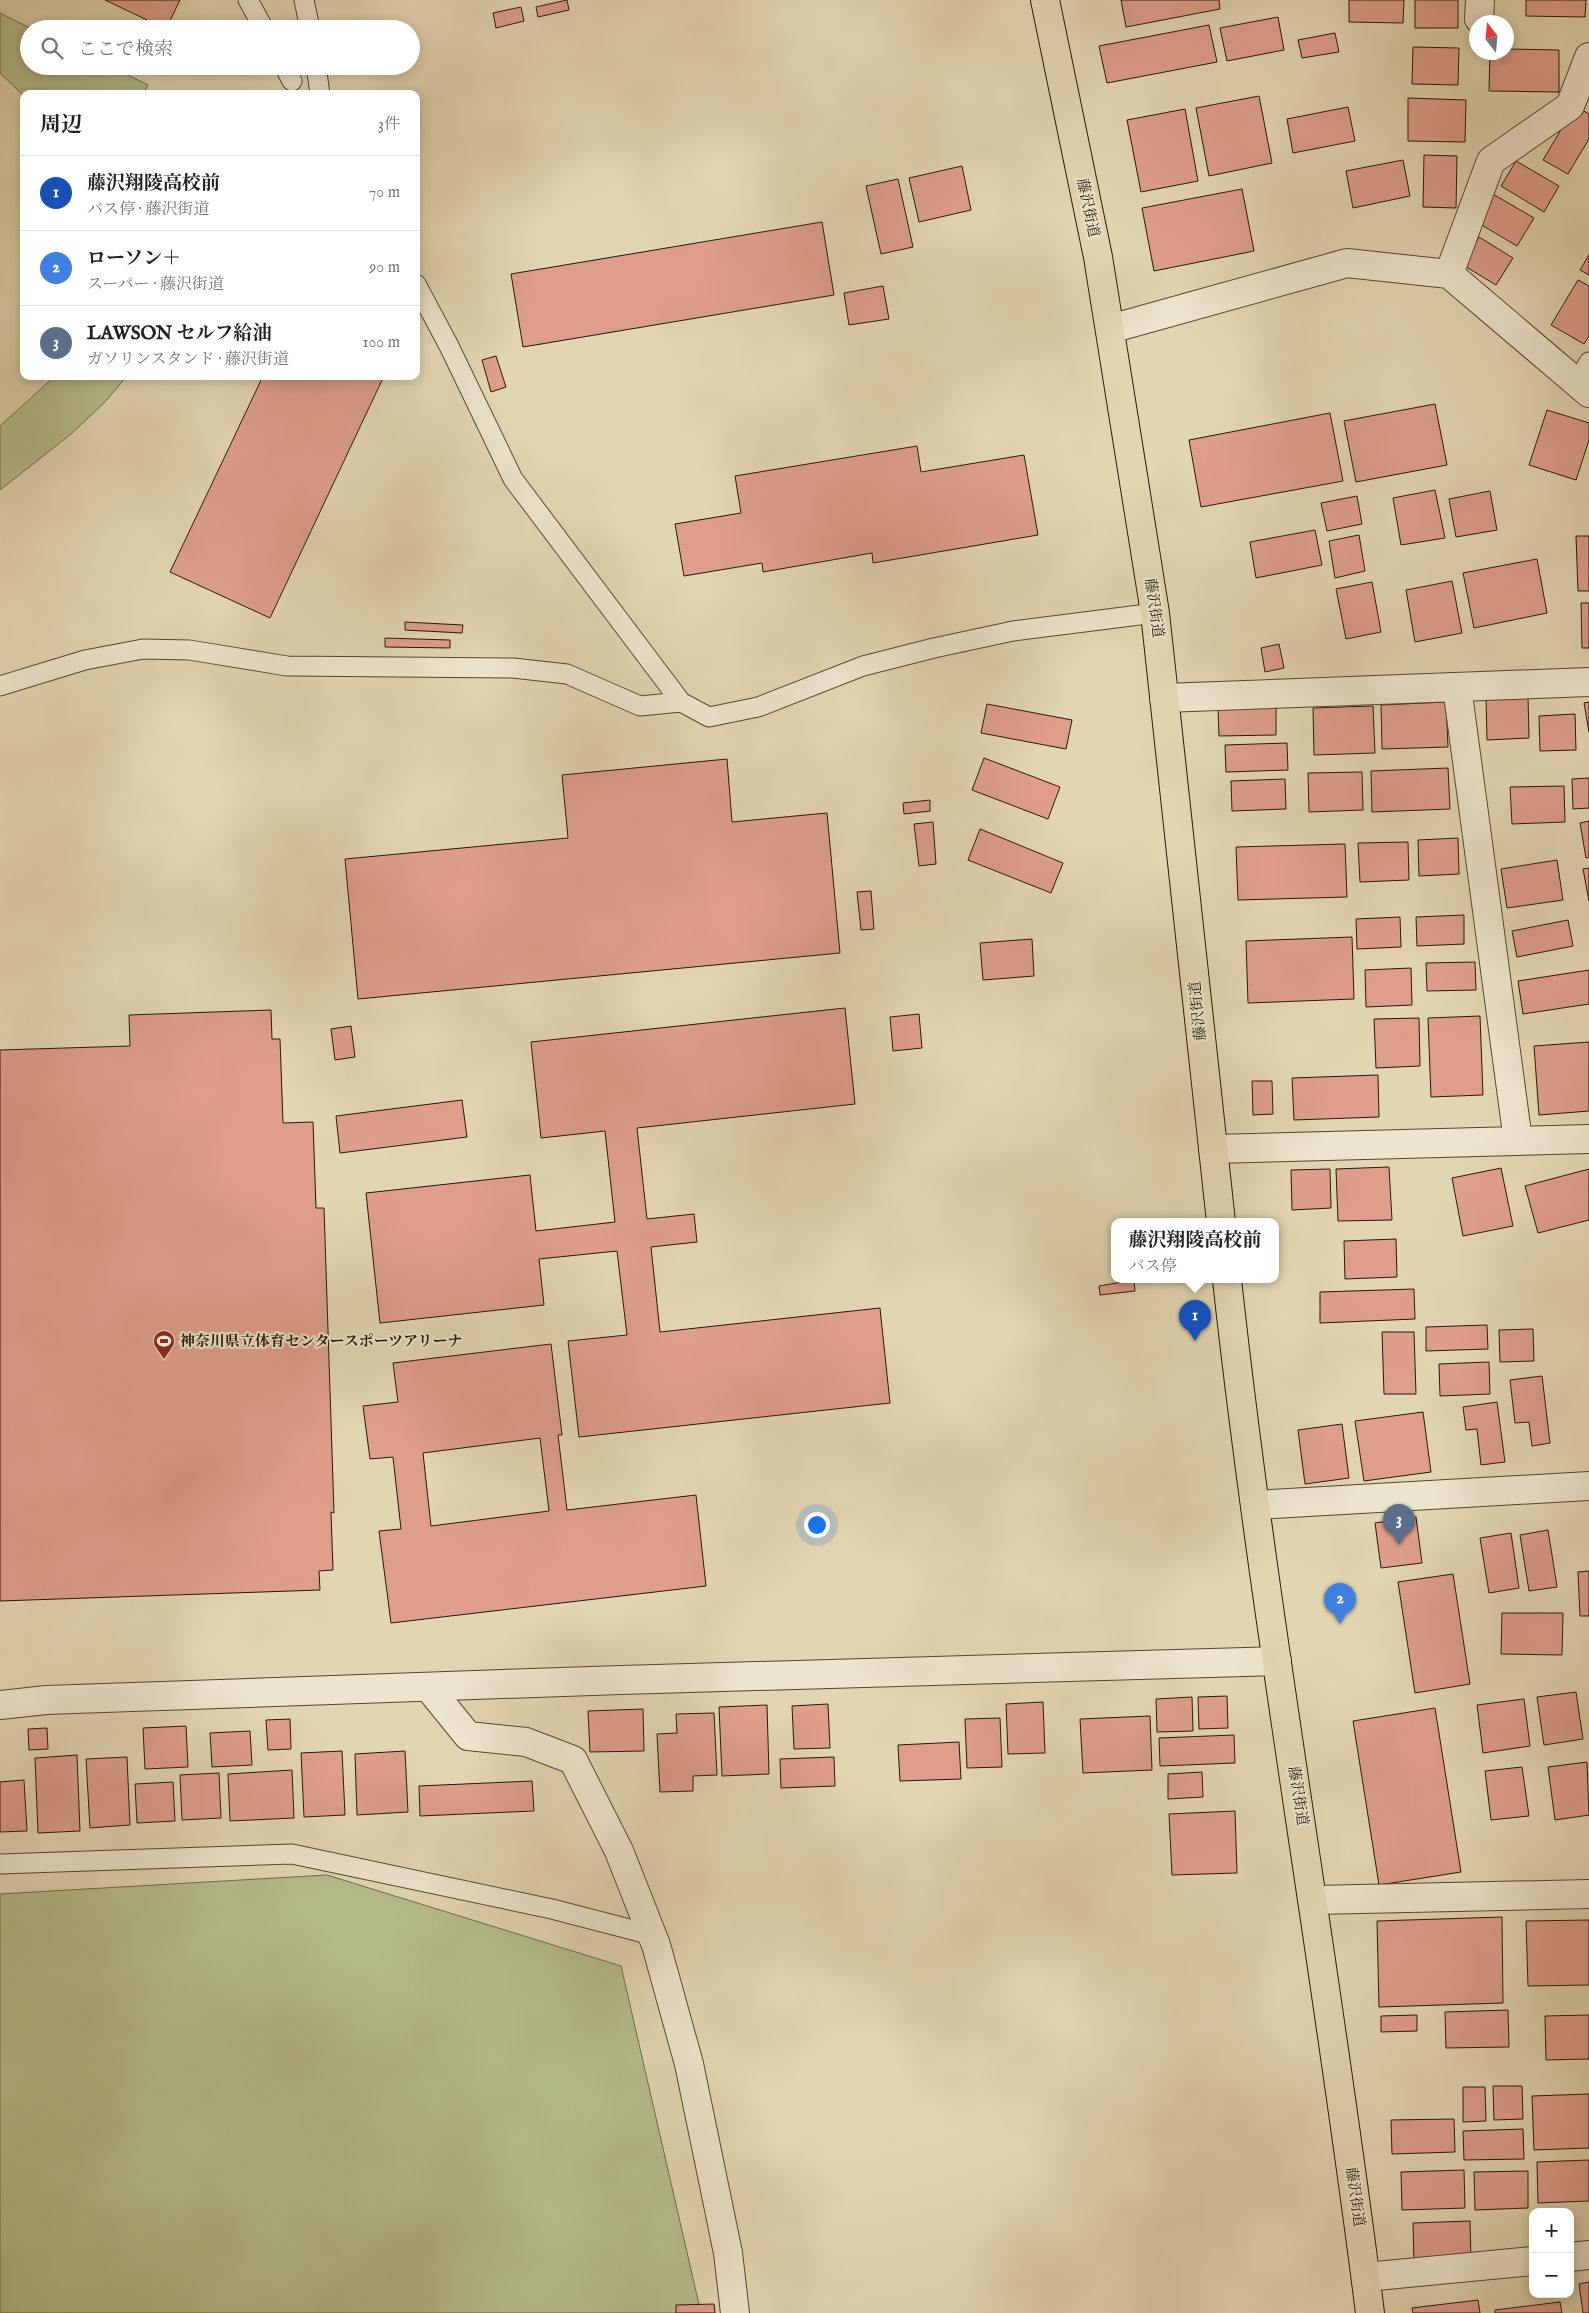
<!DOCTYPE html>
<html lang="ja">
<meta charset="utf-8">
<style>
body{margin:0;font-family:"IM FELL English","Noto Serif JP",serif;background:#f6f6f6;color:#202124}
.controls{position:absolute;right:15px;bottom:15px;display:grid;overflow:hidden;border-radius:10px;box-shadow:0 2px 12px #0003}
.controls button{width:45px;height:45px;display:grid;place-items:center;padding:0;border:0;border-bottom:1px solid #e0e0e0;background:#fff;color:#202124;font:25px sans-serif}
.compass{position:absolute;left:1469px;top:15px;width:45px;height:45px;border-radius:50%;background:#fff;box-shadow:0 2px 12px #0003;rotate:344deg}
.you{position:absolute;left:816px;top:1524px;width:18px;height:18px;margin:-12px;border:4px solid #fff;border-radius:50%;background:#1a73e8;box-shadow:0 0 0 8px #1a73e833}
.badge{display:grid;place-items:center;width:32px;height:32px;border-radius:50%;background:#7c3aed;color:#fff;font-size:16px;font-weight:700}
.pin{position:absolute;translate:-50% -41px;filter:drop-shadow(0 1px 2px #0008)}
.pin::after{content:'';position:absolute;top:26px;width:18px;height:15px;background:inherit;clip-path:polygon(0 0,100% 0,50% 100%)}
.popup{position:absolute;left:1111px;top:1218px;width:168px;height:65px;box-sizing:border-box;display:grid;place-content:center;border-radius:10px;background:#fff;filter:drop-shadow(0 1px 4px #0005);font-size:16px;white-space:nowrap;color:#757577}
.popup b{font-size:19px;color:#202124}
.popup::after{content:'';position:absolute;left:50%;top:100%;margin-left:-10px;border:10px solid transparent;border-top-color:#fff}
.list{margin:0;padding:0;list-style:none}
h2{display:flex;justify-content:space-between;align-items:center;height:65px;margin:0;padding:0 20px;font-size:21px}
h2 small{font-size:16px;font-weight:400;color:#757577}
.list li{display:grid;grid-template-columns:32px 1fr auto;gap:15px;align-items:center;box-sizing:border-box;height:75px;padding:0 20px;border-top:1px solid #e0e0e0}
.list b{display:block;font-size:19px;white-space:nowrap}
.list p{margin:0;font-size:16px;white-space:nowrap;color:#757577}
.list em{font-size:16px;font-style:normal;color:#757577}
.icon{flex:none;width:28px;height:28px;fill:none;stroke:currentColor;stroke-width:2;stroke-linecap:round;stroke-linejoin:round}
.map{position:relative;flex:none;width:1589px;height:2313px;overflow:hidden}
.search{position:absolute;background:#fff;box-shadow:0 2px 12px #0003;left:20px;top:20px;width:400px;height:55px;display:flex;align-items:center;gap:12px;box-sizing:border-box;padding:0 18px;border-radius:28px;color:#757577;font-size:19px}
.panel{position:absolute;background:#fff;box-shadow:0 2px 12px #0003;left:20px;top:90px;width:400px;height:290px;border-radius:10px}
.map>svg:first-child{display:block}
.green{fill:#b5bd8a;stroke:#6f6a49}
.building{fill:#de9e8b;stroke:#291808;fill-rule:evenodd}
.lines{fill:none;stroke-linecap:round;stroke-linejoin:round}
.service-casing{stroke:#574732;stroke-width:21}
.minor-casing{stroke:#574732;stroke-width:30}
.tertiary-casing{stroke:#574732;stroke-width:30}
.trunk-casing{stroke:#291808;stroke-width:30}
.service{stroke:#ece4cc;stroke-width:19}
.minor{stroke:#ece4cc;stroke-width:28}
.tertiary{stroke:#ece4cc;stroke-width:28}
.trunk{stroke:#e2d5b1;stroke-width:28}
.labels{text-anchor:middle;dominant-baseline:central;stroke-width:4;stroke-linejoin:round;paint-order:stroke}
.street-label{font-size:15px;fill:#291808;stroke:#ece4cc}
.poi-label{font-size:15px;font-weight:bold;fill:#291808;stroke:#ece4cc;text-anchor:start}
</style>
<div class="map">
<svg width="1589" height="2313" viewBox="0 0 1589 2313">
<rect width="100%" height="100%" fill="#e2d5b1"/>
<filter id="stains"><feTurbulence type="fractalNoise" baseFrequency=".004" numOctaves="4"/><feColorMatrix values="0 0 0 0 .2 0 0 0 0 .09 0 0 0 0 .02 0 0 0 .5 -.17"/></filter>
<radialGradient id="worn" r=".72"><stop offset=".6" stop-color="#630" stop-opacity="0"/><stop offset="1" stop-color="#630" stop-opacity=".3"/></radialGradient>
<!-- green -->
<path class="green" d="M0,13L32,29H29V66H110L148,85L143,94H24V96L0,73Z
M55,376H127L105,402L71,434L0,490V426Z
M327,1875L621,1966L701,2313H0V1894Z"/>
<!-- building -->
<path class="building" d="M105,0H180L166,29Z
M567,0L569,10L538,17L536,7Z
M1121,0H1219L1220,9L1126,27Z
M1349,0H1404L1403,23L1349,22Z
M1415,0H1458V28H1415Z
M1526,0H1586L1585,17L1526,16Z
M521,7L524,21L496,28L493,13Z
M1278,17L1284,50L1227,61L1220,28Z
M1209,25L1217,62L1107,83L1099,46Z
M1335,33L1339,52L1302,58L1298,40Z
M1413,47L1459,48L1458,85L1412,84Z
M1506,49L1559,50V92L1489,91L1490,52H1506Z
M1259,96L1272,163L1209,176L1196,108Z
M1408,98L1466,100L1465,142L1408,141Z
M1575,106L1589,114V139L1568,174L1543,160Z
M1348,107L1355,141L1293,153L1287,119Z
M1185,109L1198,181L1141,192L1127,120Z
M1424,155L1457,156L1456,208L1423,207Z
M1403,160L1410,196L1353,208L1346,171Z
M1516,161L1559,186L1544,212L1501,186Z
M962,166L971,210L919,222L909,178Z
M898,179L913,247L881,254L866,186Z
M1242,189L1254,251L1154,271L1142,208Z
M1491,193L1534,218L1517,246L1475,221Z
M822,222L834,295L523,347L511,274Z
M1479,237L1513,258L1496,285L1463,265Z
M1589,255V275L1580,270Z
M1578,280L1589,286V336L1584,344L1551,325Z
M883,286L889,319L849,325L844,293Z
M496,356L506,387L491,392L482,360Z
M263,376H384L270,618L170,572Z
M1435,404L1447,465L1356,482L1344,421Z
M1547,410L1589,423V440L1576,480L1529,465Z
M1330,413L1343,481L1201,507L1189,440Z
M917,446L921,472L1024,455L1038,535L873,563L872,553L763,572L762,563L684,576L675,524L741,513L735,476Z
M1435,490L1445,538L1401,545L1393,498Z
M1490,491L1497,530L1456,537L1449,499Z
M1357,496L1362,524L1327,531L1321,503Z
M1315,530L1322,565L1256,578L1250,542Z
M1359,535L1365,571L1335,578L1329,541Z
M1576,536H1589V591H1578Z
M1537,559L1547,613L1474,628L1463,573Z
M1452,581L1462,633L1415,642L1406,590Z
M1372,582L1381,632L1346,639L1336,589Z
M1581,603H1589V648H1582Z
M405,622L463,625L462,633L405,630Z
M385,638L450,640V648L385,647Z
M1279,644L1284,668L1265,672L1261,648Z
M1528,697L1529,738L1487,740L1486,698Z
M1446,702L1448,747L1382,749L1381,705Z
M1589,702V732L1584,703Z
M987,704L1072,720L1066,749L981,733Z
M1276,706V735L1219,736L1218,708Z
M1373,706L1375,753L1314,755L1313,708Z
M1575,714L1576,750L1540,751L1539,716Z
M1287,743L1288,770L1226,772L1225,745Z
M984,758L1060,787L1048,819L972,790Z
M727,759L732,822L827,813L840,953L358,999L345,859L568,838L562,775Z
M1448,768L1450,809L1372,812L1371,771Z
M1362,772L1363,810L1309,812L1308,773Z
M1589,778V808L1573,809L1572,779Z
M1285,779L1286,809L1232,811L1231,781Z
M1564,786L1565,822L1512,824L1510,787Z
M930,800V811L904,814L903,803Z
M1589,821V857L1586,858L1580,823Z
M933,822L936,864L919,866L914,824Z
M980,829L1063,863L1051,893L968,860Z
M1458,838L1459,874L1419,876L1418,840Z
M1408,842L1409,880L1360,882L1358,843Z
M1345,844L1347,897L1238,900L1236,847Z
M1557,860L1563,900L1507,908L1501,869Z
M1589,868V901L1583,869Z
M871,891L874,929L861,930L857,892Z
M1464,915V944L1417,946L1416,917Z
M1400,917L1401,947L1357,949L1356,919Z
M1568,920L1573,946L1517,957L1512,931Z
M1352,937L1354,999L1248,1003L1246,941Z
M1032,939L1034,976L983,980L980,943Z
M1475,962L1476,990L1427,991L1426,963Z
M1411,968L1412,1005L1366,1007L1365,970Z
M1589,970V1004L1523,1014L1518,981Z
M845,1008L855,1104L637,1128L647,1219L694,1214L697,1242L651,1247L660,1332L880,1308L890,1403L579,1437L568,1341L627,1335L617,1251L539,1259L544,1305L380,1323L366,1193L530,1175L536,1231L615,1222L605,1131L541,1138L531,1042Z
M271,1010L272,1039H280L283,1123L313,1122L316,1208H324L334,1513L331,1512L333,1570L319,1571L320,1590L0,1601V1050L130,1046L129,1015Z
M919,1014L922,1048L893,1051L890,1017Z
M1480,1016L1483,1095L1431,1097L1428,1018Z
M1419,1018L1420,1066L1376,1068L1374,1019Z
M351,1026L355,1057L335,1060L331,1029Z
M1589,1042V1111L1539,1115L1534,1046Z
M1378,1075L1379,1117L1294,1120L1292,1078Z
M1252,1081H1272L1273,1114L1253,1115Z
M462,1100L467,1137L340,1153L336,1116Z
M1389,1167L1392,1220L1338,1221L1336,1169Z
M1501,1168L1513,1226L1463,1236L1452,1178Z
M1330,1169L1331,1208L1292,1210L1291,1170Z
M1589,1169V1220L1538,1233L1525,1186Z
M1396,1239L1397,1277L1345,1279L1344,1241Z
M1134,1280L1135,1291L1100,1295L1099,1286Z
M1414,1289L1415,1319L1320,1323V1292Z
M1487,1325L1488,1349L1426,1351V1327Z
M1533,1329L1534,1361L1500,1362L1499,1330Z
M1382,1332H1414L1416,1394H1384Z
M551,1344L562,1435H558L567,1510L696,1495L706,1586L391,1623L379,1531L401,1529L393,1457L370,1459L363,1406L398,1402L393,1363ZM540,1438L549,1511L431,1526L423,1453Z
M1489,1362L1490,1394L1440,1396L1439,1364Z
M1542,1376L1550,1443L1532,1446L1529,1422L1515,1423L1510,1380Z
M1497,1402L1505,1462L1481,1465L1477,1429L1466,1430L1463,1407Z
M1423,1412L1431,1472L1364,1481L1355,1421Z
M1342,1424L1349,1478L1305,1484L1298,1430Z
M1416,1517L1422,1563L1381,1568L1375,1523Z
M1548,1530L1557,1587L1529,1591L1520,1535Z
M1511,1533L1519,1588L1489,1593L1480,1538Z
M1589,1571V1616H1580L1578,1572Z
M1453,1574L1470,1684L1415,1693L1398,1582Z
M1502,1613H1563L1562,1655L1501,1654Z
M1576,1692L1583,1739L1544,1745L1537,1697Z
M1227,1696L1228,1728L1199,1729L1198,1697Z
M1192,1697L1193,1731L1157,1732L1156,1699Z
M1524,1699L1530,1746L1483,1753L1477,1705Z
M1043,1702L1045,1753L1008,1754L1006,1704Z
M828,1704L830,1748L794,1749L792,1706Z
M767,1705L769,1774L722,1776L719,1707Z
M1435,1708L1461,1872L1379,1885L1353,1721Z
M643,1709L644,1751L590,1752L588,1711Z
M714,1713L717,1775L693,1776V1791L660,1792L657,1734L677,1733L676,1714Z
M1150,1716L1152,1770L1083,1773L1080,1719Z
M1000,1718L1002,1767L967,1768L965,1719Z
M290,1719L291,1749L268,1750L266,1720Z
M186,1726L188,1767L145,1769L143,1728Z
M47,1728L48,1749L29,1750L28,1729Z
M250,1731L252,1765L212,1767L210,1733Z
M1234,1735L1235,1763L1160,1766L1159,1738Z
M959,1742L961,1779L900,1781L898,1745Z
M342,1751L345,1815L304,1817L301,1753Z
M405,1751L408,1812L357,1815L355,1754Z
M77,1755L80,1831L38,1833L35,1758Z
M127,1757L130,1825L90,1828L86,1759Z
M834,1757L835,1786L781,1788L780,1759Z
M1587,1762L1589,1815L1555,1820L1548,1767Z
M1522,1767L1529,1816L1491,1820L1485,1771Z
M292,1770L294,1818L230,1821L228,1774Z
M1202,1772L1203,1797L1168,1799V1774Z
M219,1773L221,1818L182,1820L180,1775Z
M24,1780L27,1831L0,1832V1782Z
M532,1781L534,1811L420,1816L419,1786Z
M173,1782L175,1821L137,1823L135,1784Z
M1235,1811L1237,1873L1172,1875L1169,1814Z
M1502,1917L1503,2003L1379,2007L1377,1921Z
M1589,1920V1985L1528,1986L1526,1921Z
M1508,2010L1509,2047L1446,2048L1445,2012Z
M1417,2015V2031L1381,2032V2016Z
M1589,2015V2059L1546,2060L1545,2016Z
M1493,2086H1522L1523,2119L1494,2120Z
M1463,2087H1485L1486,2121L1463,2122Z
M1589,2094V2148L1534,2150L1532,2096Z
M1454,2119L1455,2152L1392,2154L1391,2120Z
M1523,2129L1524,2159L1464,2160L1463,2131Z
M1589,2160V2201L1538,2203L1537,2162Z
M1464,2170L1465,2208L1402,2210L1401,2172Z
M1528,2171V2208L1475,2210L1474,2172Z
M1470,2221L1471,2261L1414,2263L1413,2223Z
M1589,2282V2313H1583L1579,2284Z
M1478,2300L1480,2313H1413L1412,2308Z
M1560,2302L1562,2313H1495V2310Z
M714,2304L715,2313H676V2305Z"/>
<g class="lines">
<!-- service casing -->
<g class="service-casing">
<path id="service" d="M248,0L264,29
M304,0L310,29
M284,66L292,81
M316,66L320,94
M416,284L449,346L513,479L681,702
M1577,383L1589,362
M0,686L85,660L143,649L189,650L287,666L513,668L567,674L640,706L681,702L709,717L758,707L863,666L934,648L1013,631L1155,613
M0,1864L292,1854L552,1909L652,1935"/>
</g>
<!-- minor casing -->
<g class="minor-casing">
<path id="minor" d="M1479,19L1480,0
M1449,274L1491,161L1570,106L1589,57
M1110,329L1347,263L1449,274L1589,393
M1457,687L1518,1141
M1164,698L1589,682
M1213,1149L1589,1139
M1255,1505L1589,1486
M429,1688L468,1736L526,1742L573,1760L619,1851L656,1945L689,2064L728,2253L735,2313
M1314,1900L1589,1894
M1570,2257L1589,2255
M1366,2277L1533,2261"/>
</g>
<!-- tertiary casing -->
<g class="tertiary-casing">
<path id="tertiary" d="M0,1705L46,1700C456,1685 867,1671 1277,1661"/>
</g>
<!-- trunk casing -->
<g class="trunk-casing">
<path id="trunk" d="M1045,0L1098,257L1155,613L1221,1222
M1227,1280C1265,1625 1327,1968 1370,2313"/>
</g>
<!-- service -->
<use href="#service" class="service"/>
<!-- minor -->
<use href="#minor" class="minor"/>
<!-- tertiary -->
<use href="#tertiary" class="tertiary"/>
<!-- trunk -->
<use href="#trunk" class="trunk"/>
</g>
<!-- icons -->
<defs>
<g id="stadium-pin" transform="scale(1.125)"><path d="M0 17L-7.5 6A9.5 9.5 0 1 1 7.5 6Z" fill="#8f2418" stroke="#ece4cc"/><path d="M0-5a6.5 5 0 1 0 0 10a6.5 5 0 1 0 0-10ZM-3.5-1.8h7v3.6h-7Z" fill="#fff"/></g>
</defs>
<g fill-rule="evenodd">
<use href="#stadium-pin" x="164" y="1341"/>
</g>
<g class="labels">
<!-- street labels -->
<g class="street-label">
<text transform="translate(1088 208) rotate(78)">藤沢街道</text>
<text transform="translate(1154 608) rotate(82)">藤沢街道</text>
<text transform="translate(1198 1011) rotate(-96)">藤沢街道</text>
<text transform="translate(1298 1796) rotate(81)">藤沢街道</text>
<text transform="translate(1355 2197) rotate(82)">藤沢街道</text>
</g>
<!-- poi labels -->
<g class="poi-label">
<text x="180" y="1341">神奈川県立体育センタースポーツアリーナ</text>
</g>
</g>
<rect width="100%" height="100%" filter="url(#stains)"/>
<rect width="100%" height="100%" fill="url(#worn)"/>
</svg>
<div class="controls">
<button>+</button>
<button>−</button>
</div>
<svg class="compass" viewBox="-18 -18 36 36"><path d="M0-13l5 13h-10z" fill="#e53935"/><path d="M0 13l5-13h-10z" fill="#757577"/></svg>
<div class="you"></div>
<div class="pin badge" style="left:1195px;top:1341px;background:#1a4fb4">1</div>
<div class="popup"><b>藤沢翔陵高校前</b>バス停</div>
<div class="pin badge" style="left:1340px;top:1624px;background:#3f7fe0">2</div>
<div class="pin badge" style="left:1399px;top:1545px;background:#5c6f8a">3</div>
<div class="search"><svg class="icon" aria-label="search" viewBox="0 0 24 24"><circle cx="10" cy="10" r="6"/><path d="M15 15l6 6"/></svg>ここで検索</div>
<section class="panel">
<h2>周辺<small>3件</small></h2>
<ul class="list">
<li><span class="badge" style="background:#1a4fb4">1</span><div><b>藤沢翔陵高校前</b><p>バス停 · 藤沢街道</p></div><em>70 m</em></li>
<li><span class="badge" style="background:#3f7fe0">2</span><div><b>ローソン＋</b><p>スーパー · 藤沢街道</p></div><em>90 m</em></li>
<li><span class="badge" style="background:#5c6f8a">3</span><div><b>LAWSON セルフ給油</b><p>ガソリンスタンド · 藤沢街道</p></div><em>100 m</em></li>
</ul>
</section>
</div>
